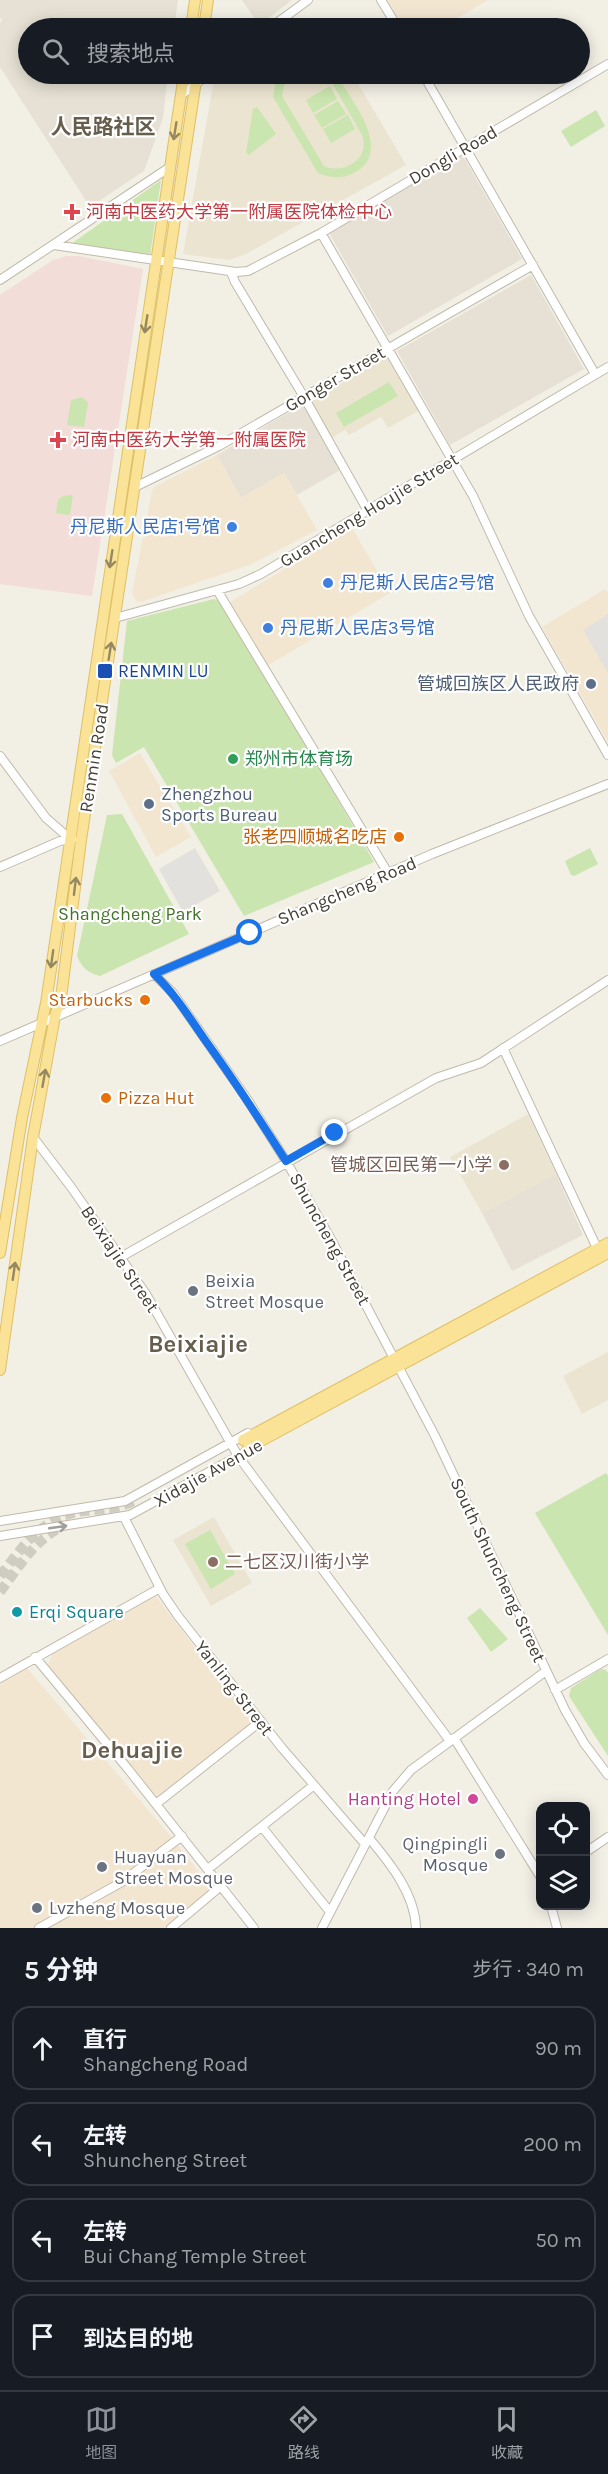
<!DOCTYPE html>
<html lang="zh">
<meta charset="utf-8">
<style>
body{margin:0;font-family:Karla,"Noto Sans SC",sans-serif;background:#20242c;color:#f1f3f6}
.controls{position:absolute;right:18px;bottom:18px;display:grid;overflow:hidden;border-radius:12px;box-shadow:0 3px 15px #0003}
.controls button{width:54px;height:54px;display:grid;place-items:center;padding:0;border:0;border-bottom:2px solid #363941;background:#171b24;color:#f1f3f6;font:30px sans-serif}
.stop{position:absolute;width:18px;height:18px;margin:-14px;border:4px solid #1a73e8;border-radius:50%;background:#fff}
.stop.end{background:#1a73e8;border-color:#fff;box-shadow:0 2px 6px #0008}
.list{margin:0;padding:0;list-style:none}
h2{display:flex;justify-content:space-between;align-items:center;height:78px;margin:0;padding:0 24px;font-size:26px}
h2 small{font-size:20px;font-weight:400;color:#9ea1a6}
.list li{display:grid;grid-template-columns:39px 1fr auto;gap:18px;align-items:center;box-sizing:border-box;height:84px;margin:0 12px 12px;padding:0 12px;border:2px solid #363941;border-radius:18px}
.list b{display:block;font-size:22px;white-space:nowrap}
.list p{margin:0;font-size:20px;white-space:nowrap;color:#9ea1a6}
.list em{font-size:20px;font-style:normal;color:#9ea1a6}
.icon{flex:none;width:33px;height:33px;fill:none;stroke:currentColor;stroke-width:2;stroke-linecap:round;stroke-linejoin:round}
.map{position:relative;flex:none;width:608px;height:1928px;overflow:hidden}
.search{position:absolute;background:#171b24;box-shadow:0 3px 15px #0003;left:18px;right:18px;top:18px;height:66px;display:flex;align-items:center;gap:15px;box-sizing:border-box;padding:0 21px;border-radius:33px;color:#9ea1a6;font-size:22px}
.sheet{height:462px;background:#171b24}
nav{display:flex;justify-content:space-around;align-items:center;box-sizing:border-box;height:84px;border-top:2px solid #363941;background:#171b24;font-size:16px;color:#9ea1a6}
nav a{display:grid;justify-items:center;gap:3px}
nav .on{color:#8c9099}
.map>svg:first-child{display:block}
.residential{fill:#e6e1d4}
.commercial{fill:#f3e6d1}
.education{fill:#ebe4d0}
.medical{fill:#f2ddd9}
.green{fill:#cae5af}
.parking{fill:#e3e1dd}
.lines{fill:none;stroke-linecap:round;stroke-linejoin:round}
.major-tunnel{stroke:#cfccc2;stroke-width:10;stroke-dasharray:10 5;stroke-linecap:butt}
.minor-casing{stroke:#c0baab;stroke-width:10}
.major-casing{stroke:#dec067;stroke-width:12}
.minor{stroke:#fff;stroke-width:8}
.major{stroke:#fae296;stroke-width:10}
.oneway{stroke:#968861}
.oneway2{stroke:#a29f9a}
.route{stroke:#1a73e8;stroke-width:8}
.health-dot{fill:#e0444e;stroke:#fff;stroke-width:2}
.shop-dot{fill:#3f7fe0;stroke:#fff;stroke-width:2}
.transit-dot{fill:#1a4fb4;stroke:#fff;stroke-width:2}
.service-dot{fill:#5c6f8a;stroke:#fff;stroke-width:2}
.leisure-dot{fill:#2e9e5b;stroke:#fff;stroke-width:2}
.food-dot{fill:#e8710a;stroke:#fff;stroke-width:2}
.education-dot{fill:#8d6e63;stroke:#fff;stroke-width:2}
.worship-dot{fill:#6b7280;stroke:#fff;stroke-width:2}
.culture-dot{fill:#0f9aa8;stroke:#fff;stroke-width:2}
.hotel-dot{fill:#d1479c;stroke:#fff;stroke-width:2}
.labels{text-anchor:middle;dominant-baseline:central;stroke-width:4.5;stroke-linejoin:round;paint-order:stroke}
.street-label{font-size:18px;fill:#443f35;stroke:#fff}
.health-label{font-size:18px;fill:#be3a42;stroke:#fff;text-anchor:start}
.shop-label{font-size:18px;fill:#366cbe;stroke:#fff;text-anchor:start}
.transit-label{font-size:18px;fill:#164399;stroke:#fff;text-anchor:start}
.service-label{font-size:18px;fill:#4e5e75;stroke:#fff;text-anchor:end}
.leisure-label{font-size:18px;fill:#27864d;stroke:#fff;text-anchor:start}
.food-label{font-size:18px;fill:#c56008;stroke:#fff;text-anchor:end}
.park-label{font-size:18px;fill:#43732b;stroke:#fff}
.education-label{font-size:18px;fill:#785e54;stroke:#fff;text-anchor:end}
.worship-label{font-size:18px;fill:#5b616d;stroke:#fff;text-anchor:start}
.culture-label{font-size:18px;fill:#0d838f;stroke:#fff;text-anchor:start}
.hotel-label{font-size:18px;fill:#b23c85;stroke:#fff;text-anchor:end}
.quarter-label{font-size:21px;font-weight:bold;fill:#665d4d;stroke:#fff}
.district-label{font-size:24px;font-weight:bold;fill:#665d4d;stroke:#fff}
</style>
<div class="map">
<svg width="608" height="1928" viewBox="0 0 608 1928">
<rect width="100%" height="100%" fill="#f2efe5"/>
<!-- residential -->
<path class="residential" d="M0,0H178L174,28H28V74H168L163,118L144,171L90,207L0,67V23L2,21L0,17Z
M242,0H292L259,25Z
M463,156L522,259L388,336L329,233Z
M531,275L584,369L450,445L397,351Z
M304,403L342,469L297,495L284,473L241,498L217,455Z
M556,1174L583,1235L512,1271L482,1213Z"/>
<!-- commercial -->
<path class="commercial" d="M387,0H488L441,28H405Z
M217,455L241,498L284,473L317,530L252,564L141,602L136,601L132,593L152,491L154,487Z
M352,528L390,593L267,666L230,602Z
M605,589L608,593V742L542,627Z
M140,753L191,837L156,857L109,771Z
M154,1594L253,1723L158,1798L47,1667L53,1652Z
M27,1668L172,1838L121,1879L35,1928H0V1683Z
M176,1843L213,1890L166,1928H46Z"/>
<!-- education -->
<path class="education" d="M223,74H342L346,79L353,75L406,165L246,254L229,260L183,254L214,80Z
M389,356L420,410L388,428L381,417L349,435L345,430L332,438L310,401Z
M528,1114L556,1174L482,1213L450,1157Z
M608,1352V1400L582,1414L563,1376Z
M214,1517L252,1583L211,1606L173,1540Z"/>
<!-- medical -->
<path class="medical" d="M67,256H79L143,269L92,596L0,584V295L53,260Z"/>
<!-- green -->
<path class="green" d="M282,74H293L285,82L282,96L324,166C344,175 371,159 362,135L327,74H336C351,100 395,151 354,173C342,179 330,178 318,173L273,97L275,86Z
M330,86L337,99L313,113L306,100Z
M338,101L346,114L322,128L314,115Z
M257,107L276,134L249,155L246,153L253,109Z
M596,110L605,126L571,147L561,131Z
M348,115L355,129L331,143L323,129Z
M161,180L150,256L71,244Z
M389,382L398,396L344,427L336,413Z
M82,397L88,402L84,427L67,425L71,400Z
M73,495L70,514L68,515L56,513L58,500L63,496Z
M214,599L222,601L374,862L244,916L144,747L116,763L112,755L127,621Z
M122,814L189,934L100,976C88,973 82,968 77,956L107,815Z
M590,848L598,864L574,876L571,875L565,861Z
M606,1473L608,1476V1635L535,1513Z
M210,1530L235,1574L211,1589L185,1544Z
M480,1608L508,1639L491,1652L467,1618Z
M601,1669L606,1670L608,1673V1756L569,1696L571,1688Z"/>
<!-- parking -->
<path class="parking" d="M608,614V673L583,630Z
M195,848L220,891L183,912L159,869Z"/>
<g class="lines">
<!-- major-tunnel -->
<path class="major-tunnel" d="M0,1576C22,1548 39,1520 77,1512C97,1509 117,1510 136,1500
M0,1592C18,1568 35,1539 63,1526"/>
<!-- minor casing -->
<g class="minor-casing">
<path id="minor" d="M381,0L398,28
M270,28L308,0
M423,74L595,374
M181,95L209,74
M321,233L473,496L529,616L608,755
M54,245L236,272L248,271L321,233L608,64
M231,272L235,282L304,397L368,511
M0,280L170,167
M135,487L219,446L533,265
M217,590L388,873
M115,618L239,584L261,574L608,367
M0,756L46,818L69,838
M0,867L60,841L72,839
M154,974L173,993L247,1099L286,1161L332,1241L435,1436L565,1710L584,1743L608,1775
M0,1041L432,854L608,784
M503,1048L597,1248
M33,1137L71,1187L146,1294L238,1456L450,1741
M121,1257L436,1078L481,1063L608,980
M124,1517L163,1594L178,1616L282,1748L365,1844
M0,1521L125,1501L248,1433
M0,1536L130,1515L253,1448
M35,1657L128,1769L254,1928
M0,1678L160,1588
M555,1690L608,1659
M454,1738L540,1876
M156,1804L261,1721
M262,1827L330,1912
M369,1838C390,1863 415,1894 416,1928
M586,1852L608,1837
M208,1869L314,1785
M551,1906L557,1928
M39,1928L122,1882L182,1836
M171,1928L221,1886
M322,1928L393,1791L411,1770L546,1671"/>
</g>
<!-- major casing -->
<g class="major-casing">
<path id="major" d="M191,28L195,0
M204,28L208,0
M0,1253L22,1118L46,1003L184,74
M0,1370L33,1137L55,1016L61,998L81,840L197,74
M243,1440L608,1243
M248,1448L608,1253"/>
</g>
<!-- minor -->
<use href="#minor" class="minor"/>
<!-- major -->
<use href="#major" class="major"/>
</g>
<!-- one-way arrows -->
<defs><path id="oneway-shaft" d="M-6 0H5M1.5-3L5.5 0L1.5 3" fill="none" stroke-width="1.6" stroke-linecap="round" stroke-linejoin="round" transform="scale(1.5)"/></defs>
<g class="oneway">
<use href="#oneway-shaft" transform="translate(175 131) rotate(99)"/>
<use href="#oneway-shaft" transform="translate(146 324) rotate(99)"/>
<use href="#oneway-shaft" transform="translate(111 559) rotate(99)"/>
<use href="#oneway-shaft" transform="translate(110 651) rotate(-81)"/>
<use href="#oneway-shaft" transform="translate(75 886) rotate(-83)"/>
<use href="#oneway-shaft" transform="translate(52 959) rotate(98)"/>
<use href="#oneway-shaft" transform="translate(44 1078) rotate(-80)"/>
<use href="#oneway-shaft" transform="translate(14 1271) rotate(-82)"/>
</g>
<use class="oneway2" href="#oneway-shaft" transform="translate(58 1527) rotate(-8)"/>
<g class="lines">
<!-- route -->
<path class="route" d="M250,933L154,974C175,994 189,1017 205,1040C234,1080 260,1120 286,1161L335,1133"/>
</g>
<!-- markers -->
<g class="health-dot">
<path d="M69 203h6v6h6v6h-6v6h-6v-6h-6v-6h6z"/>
<path d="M55 431h6v6h6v6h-6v6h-6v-6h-6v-6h6z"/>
</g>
<g class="shop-dot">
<circle cx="232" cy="527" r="6"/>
<circle cx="328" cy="583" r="6"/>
<circle cx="268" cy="628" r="6"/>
</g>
<rect class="transit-dot" x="97" y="663" width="16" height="16" rx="3"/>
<g class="service-dot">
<circle cx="591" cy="684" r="6"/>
<circle cx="149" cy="804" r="6"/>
</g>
<circle class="leisure-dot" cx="233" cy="759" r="6"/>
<g class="food-dot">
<circle cx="399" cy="837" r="6"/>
<circle cx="145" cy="1000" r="6"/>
<circle cx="106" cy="1098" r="6"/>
</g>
<g class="education-dot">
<circle cx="504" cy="1165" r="6"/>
<circle cx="213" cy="1562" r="6"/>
</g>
<g class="worship-dot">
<circle cx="193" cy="1291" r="6"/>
<circle cx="500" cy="1854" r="6"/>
<circle cx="102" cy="1867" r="6"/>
<circle cx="37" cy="1908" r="6"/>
</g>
<circle class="culture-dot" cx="17" cy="1612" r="6"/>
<circle class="hotel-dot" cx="473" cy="1799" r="6"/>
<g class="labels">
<!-- street labels -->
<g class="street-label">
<text transform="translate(453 155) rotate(-30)">Dongli Road</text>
<text transform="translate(335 379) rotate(-30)">Gonger Street</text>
<text transform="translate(369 510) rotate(-31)">Guancheng Houjie Street</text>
<text transform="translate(94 758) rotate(-81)">Renmin Road</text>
<text transform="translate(347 891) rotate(-23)">Shangcheng Road</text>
<text transform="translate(330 1239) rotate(61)">Shuncheng Street</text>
<text transform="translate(120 1259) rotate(56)">Beixiajie Street</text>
<text transform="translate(208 1473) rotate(-29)">Xidajie Avenue</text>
<text transform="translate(498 1570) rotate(65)">South Shuncheng Street</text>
<text transform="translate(234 1688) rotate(52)">Yanling Street</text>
</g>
<!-- health labels -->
<g class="health-label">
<text x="86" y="212">河南中医药大学第一附属医院体检中心</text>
<text x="72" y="440">河南中医药大学第一附属医院</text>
</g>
<!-- shop labels -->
<g class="shop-label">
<text x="220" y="527" text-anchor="end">丹尼斯人民店1号馆</text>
<text x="340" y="583">丹尼斯人民店2号馆</text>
<text x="280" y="628">丹尼斯人民店3号馆</text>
</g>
<!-- transit labels -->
<g class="transit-label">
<text x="118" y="671">RENMIN LU</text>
</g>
<!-- service labels -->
<g class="service-label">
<text x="579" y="684">管城回族区人民政府</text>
<text x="161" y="794" text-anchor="start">Zhengzhou<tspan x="161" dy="21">Sports Bureau</tspan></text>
</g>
<!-- leisure labels -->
<g class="leisure-label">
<text x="245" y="759">郑州市体育场</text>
</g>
<!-- food labels -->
<g class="food-label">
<text x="387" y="837">张老四顺城名吃店</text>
<text x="133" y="1000">Starbucks</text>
<text x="118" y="1098" text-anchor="start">Pizza Hut</text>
</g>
<!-- park labels -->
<g class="park-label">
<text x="130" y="914">Shangcheng Park</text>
</g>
<!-- education labels -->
<g class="education-label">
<text x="492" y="1165">管城区回民第一小学</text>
<text x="225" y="1562" text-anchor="start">二七区汉川街小学</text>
</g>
<!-- worship labels -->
<g class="worship-label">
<text x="205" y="1281">Beixia<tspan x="205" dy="21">Street Mosque</tspan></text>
<text x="488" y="1844" text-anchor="end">Qingpingli<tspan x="488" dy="21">Mosque</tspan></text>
<text x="114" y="1857">Huayuan<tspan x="114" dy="21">Street Mosque</tspan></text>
<text x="49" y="1908">Lvzheng Mosque</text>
</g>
<!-- culture labels -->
<g class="culture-label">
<text x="29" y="1612">Erqi Square</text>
</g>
<!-- hotel labels -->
<g class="hotel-label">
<text x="461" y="1799">Hanting Hotel</text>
</g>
<!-- quarter labels -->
<g class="quarter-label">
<text x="103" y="127">人民路社区</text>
</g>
<!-- district labels -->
<g class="district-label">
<text x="198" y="1344">Beixiajie</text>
<text x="132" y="1750">Dehuajie</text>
</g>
</g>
</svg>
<div class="controls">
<button><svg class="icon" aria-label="locate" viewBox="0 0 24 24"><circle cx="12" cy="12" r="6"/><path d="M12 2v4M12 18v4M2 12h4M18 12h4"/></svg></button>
<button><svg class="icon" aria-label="layers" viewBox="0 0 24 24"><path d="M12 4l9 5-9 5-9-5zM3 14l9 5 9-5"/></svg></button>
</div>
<div class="stop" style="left:250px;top:933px"></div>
<div class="stop end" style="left:335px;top:1133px"></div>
<div class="search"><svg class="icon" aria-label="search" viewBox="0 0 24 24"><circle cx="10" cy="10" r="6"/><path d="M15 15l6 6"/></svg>搜索地点</div>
</div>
<section class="sheet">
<h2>5 分钟<small>步行 · 340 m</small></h2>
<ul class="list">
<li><svg class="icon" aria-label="ahead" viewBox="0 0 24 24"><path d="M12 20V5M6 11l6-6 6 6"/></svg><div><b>直行</b><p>Shangcheng Road</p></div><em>90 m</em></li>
<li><svg class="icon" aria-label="left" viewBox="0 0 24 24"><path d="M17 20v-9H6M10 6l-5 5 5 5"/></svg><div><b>左转</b><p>Shuncheng Street</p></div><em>200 m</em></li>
<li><svg class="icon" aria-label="left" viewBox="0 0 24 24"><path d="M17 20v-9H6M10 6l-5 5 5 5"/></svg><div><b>左转</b><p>Bui Chang Temple Street</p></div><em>50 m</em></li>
<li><svg class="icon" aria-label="arrive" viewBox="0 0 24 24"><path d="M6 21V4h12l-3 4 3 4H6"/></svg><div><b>到达目的地</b></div></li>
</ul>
</section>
<nav>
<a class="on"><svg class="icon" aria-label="map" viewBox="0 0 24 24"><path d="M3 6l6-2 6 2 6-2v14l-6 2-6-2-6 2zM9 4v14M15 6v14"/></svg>地图</a>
<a><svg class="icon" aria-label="directions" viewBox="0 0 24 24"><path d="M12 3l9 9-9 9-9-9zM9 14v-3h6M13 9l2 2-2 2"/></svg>路线</a>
<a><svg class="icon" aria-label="saved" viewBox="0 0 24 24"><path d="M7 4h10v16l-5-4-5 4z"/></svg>收藏</a>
</nav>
